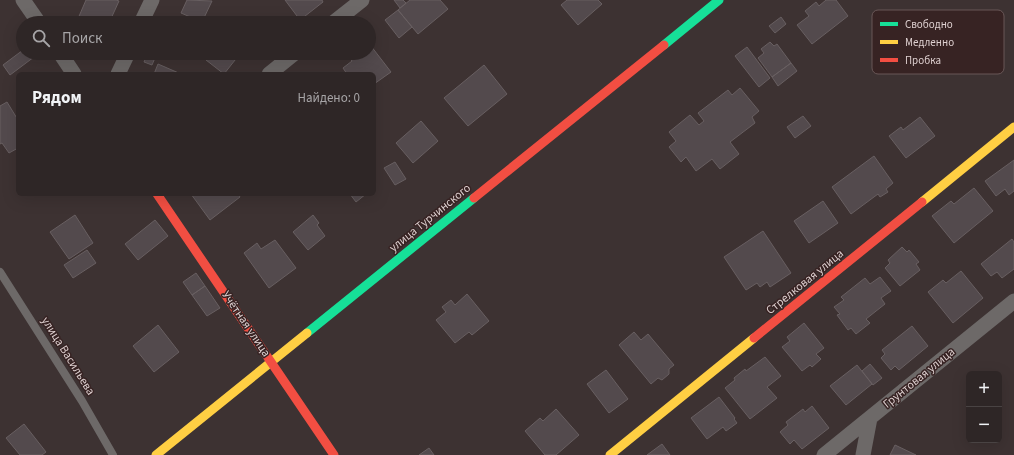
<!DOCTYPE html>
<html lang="ru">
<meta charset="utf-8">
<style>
body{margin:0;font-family:"Source Sans 3",sans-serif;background:#362e2e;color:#f1f3f6}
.controls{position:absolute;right:12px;bottom:12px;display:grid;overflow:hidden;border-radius:6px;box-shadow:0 4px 16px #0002}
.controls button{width:36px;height:36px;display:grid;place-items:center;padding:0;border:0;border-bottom:1px solid #494343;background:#2e2626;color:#f1f3f6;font:20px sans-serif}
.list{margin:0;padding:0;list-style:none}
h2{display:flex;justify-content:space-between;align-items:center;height:52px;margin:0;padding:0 16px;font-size:17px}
h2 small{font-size:13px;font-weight:400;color:#a7a5a7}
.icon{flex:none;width:22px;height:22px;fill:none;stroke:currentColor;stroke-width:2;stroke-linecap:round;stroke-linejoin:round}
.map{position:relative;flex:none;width:1014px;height:455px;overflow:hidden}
.search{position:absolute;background:#2e2626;box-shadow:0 4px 16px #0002;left:16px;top:16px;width:360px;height:44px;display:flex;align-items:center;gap:10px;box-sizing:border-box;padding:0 14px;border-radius:22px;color:#a7a5a7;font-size:15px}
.panel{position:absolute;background:#2e2626;box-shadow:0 4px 16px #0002;left:16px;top:72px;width:360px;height:124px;border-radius:6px}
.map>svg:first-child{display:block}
.building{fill:#534a4d;stroke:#685f61}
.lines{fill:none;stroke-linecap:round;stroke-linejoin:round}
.lane{stroke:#6d6968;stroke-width:8}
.street{stroke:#6d6968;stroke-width:15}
.fast{stroke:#16e098;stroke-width:9}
.slow{stroke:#ffcf43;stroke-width:9}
.jam{stroke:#f24e42;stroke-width:9}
.labels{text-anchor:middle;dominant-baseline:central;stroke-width:3;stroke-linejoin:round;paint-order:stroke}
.street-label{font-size:12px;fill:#ded0d0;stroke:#372323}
.key{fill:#372323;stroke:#695757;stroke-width:1}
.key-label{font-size:11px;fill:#ded0d0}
</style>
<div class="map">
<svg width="1014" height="455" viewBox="0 0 1014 455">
<rect width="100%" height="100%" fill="#3d3232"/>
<!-- building -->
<path class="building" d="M86,0H116L119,1L109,23H81L77,21Z
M187,0L212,1L202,22L181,13Z
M285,0H322L323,2L300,20Z
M394,0H403L406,3L400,8Z
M410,0H440L448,9L418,34L398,10Z
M567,0H598L602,4L578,25L561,5Z
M826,0H836L848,16L812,44L797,25L809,16L805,11L816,2L819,6Z
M398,10L412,27L399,38L385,20Z
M781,17L786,24L775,33L769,26Z
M770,42L774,46L777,44L791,63L772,77L758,58L764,53L761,49Z
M371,46L391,72L374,84V74H347L343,68L352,61L348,56L351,53H369V48Z
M747,47L770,78L759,87L735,56Z
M23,50V53H31L34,57L10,75L3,65Z
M148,53H157L152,65L144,62Z
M211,53H236L239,55L224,74L206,60Z
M791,63L797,71L778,86L772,77Z
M158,64L181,74H154Z
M484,65L507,94L468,126L444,98Z
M740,88L759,111L752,117L755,123L730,142L739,154L720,169L712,159L696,171L686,157L681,162L669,147L676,141L669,132L690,115L699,125L704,121L698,113L728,90L732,95Z
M7,102L18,120V148L9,153L2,143L0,144V106Z
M803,116L811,126L795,138L787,127Z
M920,117L935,136L906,158L889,136L901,127L903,130Z
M421,121L438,141L413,163L396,143Z
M874,156L893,183L886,189L888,192L880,197L878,194L851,214L832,187Z
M1014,160V191L1009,195L1005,189L996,196L985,181Z
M395,162L406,179L395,185L384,168Z
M974,188L993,211L954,243L932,216L951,201L954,204Z
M191,194H238L240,197L210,220Z
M350,194H366L356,202Z
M823,201L838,223L809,243L794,221Z
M75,215L93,243L69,259L50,232Z
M313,215L319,223L317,225L325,236L308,250L293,232Z
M155,220L168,236L138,260L125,244Z
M763,231L791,273L770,287L767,282L760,287L757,283L746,290L724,257Z
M1012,239L1014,242V269L1002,278L997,272L991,276L981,264Z
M275,240L296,268L269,288L244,253L257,243L261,249Z
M902,247L907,252L909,250L919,262L916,264L920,270L900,286L885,268L890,263L888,260Z
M87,250L96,263L73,278L64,265Z
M961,271L983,298L953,323L928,292L943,280L946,283Z
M196,273L205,286L192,295L183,282Z
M880,277L891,291L881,298L885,304L866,319L870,323L856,334L851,328L848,330L837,315L840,314L834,307L844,300L841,297L865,278L870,284Z
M205,286L220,308L207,316L192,295Z
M467,294L489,321L472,335L469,332L455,343L436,320L446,312L442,307L451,300L455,305Z
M804,323L824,348L816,354L821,359L812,367L810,365L802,371L782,347L790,341L787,337Z
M158,325L179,352L154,372L133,346Z
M912,326L928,346L899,370L895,366L891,370L881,358L885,354L882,350Z
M634,332L641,340L648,334L674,365L669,369V374L662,380L658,378L651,384L619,345Z
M765,357L781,376L767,387L777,398L750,419L725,388L735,380L734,378L745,369L746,371Z
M870,364L882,378L873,385L862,371Z
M857,365L872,384L846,405L830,386Z
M606,370L628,399L609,413L587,384Z
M719,397L735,418L734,419L737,423L726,431L723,427L707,439L691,418Z
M812,406L829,428L802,449L794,440L790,444L780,432L788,425L786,422L803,409L805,412Z
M556,409L579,435L556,455H545L525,431L540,418L543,421Z
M24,424L46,452L42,455H20L6,438Z
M662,444L670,455H647Z
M895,445L916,455H890Z
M429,448L434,455H419Z"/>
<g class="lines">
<!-- lane -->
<path class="lane" d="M0,272L82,401L113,455"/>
<!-- street -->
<path class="street" d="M23,0L39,23
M141,23L152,0
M333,23L362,0
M60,53L74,74
M118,74L128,53
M269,74L295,53
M824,455L1014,301
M863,455L870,418"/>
<!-- fast -->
<path class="fast" d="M664,45L719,0
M307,333L474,198"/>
<!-- slow -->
<path class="slow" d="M922,202L1014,127
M156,455L307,333
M610,455L754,338"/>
<!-- jam -->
<path class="jam" d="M157,194L334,455
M474,198L664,45
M754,338L922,202"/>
</g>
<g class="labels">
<!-- street labels -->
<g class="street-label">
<text transform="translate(430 218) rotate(-39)">улица Турчинского</text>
<text transform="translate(805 282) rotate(-39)">Стрелковая улица</text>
<text transform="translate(246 324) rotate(56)">Учётная улица</text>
<text transform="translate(68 356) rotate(58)">улица Васильева</text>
<text transform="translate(919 378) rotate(-39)">Грунтовая улица</text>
</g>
</g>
<!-- legend -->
<rect x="872" y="10" width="132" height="64" rx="6" class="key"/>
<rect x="880" y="22" width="18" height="4" fill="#16e098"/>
<rect x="880" y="40" width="18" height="4" fill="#ffcf43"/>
<rect x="880" y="58" width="18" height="4" fill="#f24e42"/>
<g class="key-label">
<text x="905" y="28">Свободно</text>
<text x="905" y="46">Медленно</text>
<text x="905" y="64">Пробка</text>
</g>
</svg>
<div class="controls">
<button>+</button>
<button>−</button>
</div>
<div class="search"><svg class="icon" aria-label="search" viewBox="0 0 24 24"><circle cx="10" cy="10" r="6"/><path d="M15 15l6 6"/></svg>Поиск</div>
<section class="panel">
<h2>Рядом<small>Найдено: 0</small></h2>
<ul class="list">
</ul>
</section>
</div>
